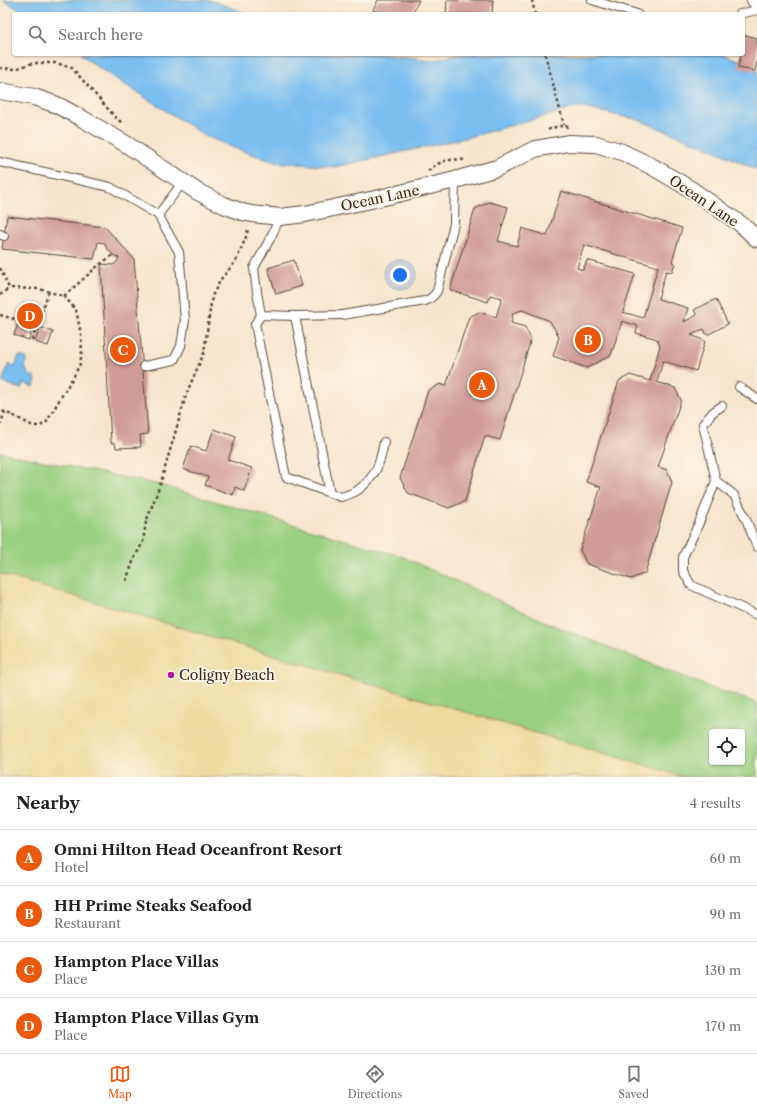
<!DOCTYPE html>
<style>
body{margin:0;font-family:"Libre Caslon Text",serif;background:#f6f6f6;color:#202124}
.controls{position:absolute;right:12px;bottom:12px;display:grid;overflow:hidden;border-radius:4px;box-shadow:0 1px 3px #0004}
.controls button{width:36px;height:36px;display:grid;place-items:center;padding:0;border:0;border-bottom:1px solid #e0e0e0;background:#fff;color:#202124;font:20px sans-serif}
.you{position:absolute;left:400px;top:275px;width:14px;height:14px;margin:-10px;border:3px solid #fff;border-radius:50%;background:#1a73e8;box-shadow:0 0 0 6px #1a73e833}
.badge{display:grid;place-items:center;width:26px;height:26px;border-radius:50%;background:#ea580c;color:#fff;font-size:13px;font-weight:700}
.pin{position:absolute;translate:-50% -50%;border:2px solid #fff;box-shadow:0 1px 4px #0006}
.list{margin:0;padding:0;list-style:none}
h2{display:flex;justify-content:space-between;align-items:center;height:52px;margin:0;padding:0 16px;font-size:17px}
h2 small{font-size:13px;font-weight:400;color:#757577}
.list li{display:grid;grid-template-columns:26px 1fr auto;gap:12px;align-items:center;box-sizing:border-box;height:56px;padding:0 16px;border-top:1px solid #e0e0e0}
.list b{display:block;font-size:15px;white-space:nowrap}
.list p{margin:0;font-size:13px;white-space:nowrap;color:#757577}
.list em{font-size:13px;font-style:normal;color:#757577}
.icon{flex:none;width:22px;height:22px;fill:none;stroke:currentColor;stroke-width:2;stroke-linecap:round;stroke-linejoin:round}
.map{position:relative;flex:none;width:757px;height:777px;overflow:hidden}
.search{position:absolute;background:#fff;box-shadow:0 1px 3px #0004;left:12px;right:12px;top:12px;height:44px;display:flex;align-items:center;gap:10px;box-sizing:border-box;padding:0 14px;border-radius:4px;color:#757577;font-size:15px}
.sheet{height:276px;background:#fff}
nav{display:flex;justify-content:space-around;align-items:center;box-sizing:border-box;height:56px;border-top:1px solid #e0e0e0;background:#fff;font-size:11px;color:#757577}
nav a{display:grid;justify-items:center;gap:2px}
nav .on{color:#ea580c}
.map>svg:first-child{display:block}
.green{fill:#9ad082;stroke:#6a7d50;fill-rule:evenodd}
.sand{fill:#eeda9e;stroke:#94825e}
.water{fill:#79bef0;stroke:#5a7487}
.building{fill:#d09c97;fill-rule:evenodd}
.lines{fill:none;stroke-linecap:round;stroke-linejoin:round}
.lane-casing{stroke:#574638;stroke-width:10}
.street-casing{stroke:#574638;stroke-width:18}
.path{stroke:#574638;stroke-width:2.5;stroke-dasharray:3 3;stroke-linecap:butt}
.lane{stroke:#fff;stroke-width:8}
.street{stroke:#fff;stroke-width:16}
.poi-dot{fill:#b5179e;stroke:#fcf5e5;stroke-width:1.5}
.labels{text-anchor:middle;dominant-baseline:central;stroke-width:4;stroke-linejoin:round;paint-order:stroke}
.street-label{font-size:14px;fill:#3b2a1e;stroke:#fcf5e5}
.poi-label{font-size:14px;fill:#3b2a1e;stroke:#fcf5e5;text-anchor:start}
</style>
<div class="map">
<svg width="757" height="777" viewBox="0 0 757 777">
<rect width="100%" height="100%" fill="#fcf5e5"/>
<filter id="ink" filterUnits="userSpaceOnUse"><feTurbulence type="fractalNoise" baseFrequency=".025" numOctaves="2"/><feDisplacementMap in="SourceGraphic" scale="8" xChannelSelector="R" yChannelSelector="G"/><feConvolveMatrix kernelMatrix="1 2 1 2 8 2 1 2 1" color-interpolation-filters="sRGB"/></filter>
<filter id="wash" filterUnits="userSpaceOnUse"><feTurbulence type="fractalNoise" baseFrequency=".012" numOctaves="4" result="noise"/><feDisplacementMap in="SourceGraphic" scale="16" xChannelSelector="R" yChannelSelector="G"/><feGaussianBlur stdDeviation="0.9" result="paint"/><feColorMatrix in="noise" values="0 0 0 0 0 0 0 0 0 0 0 0 0 0 0 0 0 1.4 0 .05"/><feComposite in="paint" operator="in"/></filter>
<g filter="url(#wash)">
<rect width="100%" height="100%" fill="#f6e5cc"/>
<!-- green -->
<path class="green" d="M0,452L160,485L403,557L555,626L712,688L757,703V777H684L0,574ZM712,732H742V762H712Z"/>
<!-- sand -->
<path class="sand" d="M0,574L684,777H0Z"/>
<!-- water -->
<path class="water" d="M3,0H210L248,14H27Z
M81,54H377L433,60L463,54H722L747,63L757,70V170L714,150L639,120L579,107L465,138L335,167L275,162L234,148L204,135L102,70Z
M19,356L27,358L26,363L25,364L26,370L31,377L33,375L36,379L34,387L23,383L21,389L2,382L9,364L15,367Z"/>
<g id="blocks">
<!-- building -->
<path class="building" d="M378,0H419L412,14H382L373,10Z
M447,0H493L492,14H446Z
M745,35L757,38V61L755,71L738,68L741,54H743V44Z
M561,191L682,228L672,262L675,263L672,272L666,271L658,299L688,308L684,322L697,315L694,310L716,299L728,324L707,335L704,329L691,335L705,341L696,371L663,361L657,382L675,388L681,400L658,467L667,470L672,482L645,573L631,579L587,564L580,550L601,487L586,482L619,381L630,375L650,381L660,346L657,339L636,333L638,326L622,321L611,355L587,368L553,356L559,337L550,321L522,310L513,313L511,323L525,327L531,339L500,440L485,436L465,501L449,508L408,493L400,478L428,391L440,384L446,386L469,317L479,312L496,317L502,298L490,295L488,302L450,290L475,209L489,202L508,207L498,241L517,246L522,228L547,236ZM584,245L658,267L643,318L623,312L635,274L587,260L585,266H584L583,270L577,268Z
M7,216L105,227L134,259L148,434L140,435L141,447L116,448L115,443H111L101,264L113,265L117,262L119,258L113,255L106,247L105,243L98,242L94,259L2,249Z
M294,260L302,286L276,294L268,268Z
M26,303L41,308L36,324L34,323L29,340L14,335Z
M40,327L53,332L48,346L35,342Z
M214,429L236,437L228,460L252,468L244,491L235,487L233,495L205,485L208,477L183,469L191,446L206,451Z"/>
</g>
</g>
<g filter="url(#ink)">
<use href="#blocks" fill-opacity="0" stroke="#574638" stroke-width="1"/>
<g class="lines">
<!-- lane casing -->
<g class="lane-casing">
<path id="lane" d="M592,0L637,14
M740,14L757,10
M0,162L110,187L158,215
M280,217L271,237L254,268L257,292L261,315L255,324L286,477L341,497C347,495 354,493 358,490C377,476 380,463 384,442
M0,234L4,236
M261,315L295,316L330,493
M295,316L342,315L425,301C431,299 434,296 437,291L454,224L455,180
M144,366L174,360L181,346L185,320L179,252L158,215L183,182
M739,387L757,399
M722,406L713,412L703,424L716,481L699,523L683,557V571L691,585L757,615
M716,481L734,495L746,519L757,547"/>
</g>
<!-- street casing -->
<g class="street-casing">
<path id="street" d="M755,0L757,1
M0,91L34,97L57,105L83,119L126,144L198,192L224,205L242,212L252,214L280,217L305,214L380,198L455,180L497,168L535,149L568,143L596,144L622,152L653,167L692,190L742,225L757,239"/>
</g>
<!-- path -->
<path class="path" d="M532,0L535,14
M545,54L564,125
M0,68L15,69L33,63H56L72,68L116,118L122,123
M548,130C556,126 562,125 570,127
M428,171C442,159 449,159 467,160
M0,268L9,288L39,289L64,296L76,310L81,334L82,352L80,364L74,376L64,392L46,423L40,426H33L14,416L0,410
M0,295L9,288
M64,296L99,265L113,255
M0,315L18,320
M32,340L49,291
M0,425L5,412
M126,581L134,559L143,542L146,522L160,485L187,392L204,353L212,296L221,279L236,261L246,237L248,229"/>
<!-- lane -->
<use href="#lane" class="lane"/>
<!-- street -->
<use href="#street" class="street"/>
</g>
</g>
<!-- markers -->
<circle class="poi-dot" cx="171" cy="675" r="4"/>
<g class="labels">
<!-- street labels -->
<g class="street-label">
<text transform="translate(380 198) rotate(-12)">Ocean Lane</text>
<text transform="translate(704 201) rotate(34)">Ocean Lane</text>
</g>
<!-- poi labels -->
<g class="poi-label">
<text x="179" y="675">Coligny Beach</text>
</g>
</g>
</svg>
<div class="controls">
<button><svg class="icon" aria-label="locate" viewBox="0 0 24 24"><circle cx="12" cy="12" r="6"/><path d="M12 2v4M12 18v4M2 12h4M18 12h4"/></svg></button>
</div>
<div class="you"></div>
<div class="pin badge" style="left:482px;top:385px">A</div>
<div class="pin badge" style="left:588px;top:340px">B</div>
<div class="pin badge" style="left:123px;top:350px">C</div>
<div class="pin badge" style="left:30px;top:316px">D</div>
<div class="search"><svg class="icon" aria-label="search" viewBox="0 0 24 24"><circle cx="10" cy="10" r="6"/><path d="M15 15l6 6"/></svg>Search here</div>
</div>
<section class="sheet">
<h2>Nearby<small>4 results</small></h2>
<ul class="list">
<li><span class="badge">A</span><div><b>Omni Hilton Head Oceanfront Resort</b><p>Hotel</p></div><em>60 m</em></li>
<li><span class="badge">B</span><div><b>HH Prime Steaks Seafood</b><p>Restaurant</p></div><em>90 m</em></li>
<li><span class="badge">C</span><div><b>Hampton Place Villas</b><p>Place</p></div><em>130 m</em></li>
<li><span class="badge">D</span><div><b>Hampton Place Villas Gym</b><p>Place</p></div><em>170 m</em></li>
</ul>
</section>
<nav>
<a class="on"><svg class="icon" aria-label="map" viewBox="0 0 24 24"><path d="M3 6l6-2 6 2 6-2v14l-6 2-6-2-6 2zM9 4v14M15 6v14"/></svg>Map</a>
<a><svg class="icon" aria-label="directions" viewBox="0 0 24 24"><path d="M12 3l9 9-9 9-9-9zM9 14v-3h6M13 9l2 2-2 2"/></svg>Directions</a>
<a><svg class="icon" aria-label="saved" viewBox="0 0 24 24"><path d="M7 4h10v16l-5-4-5 4z"/></svg>Saved</a>
</nav>
